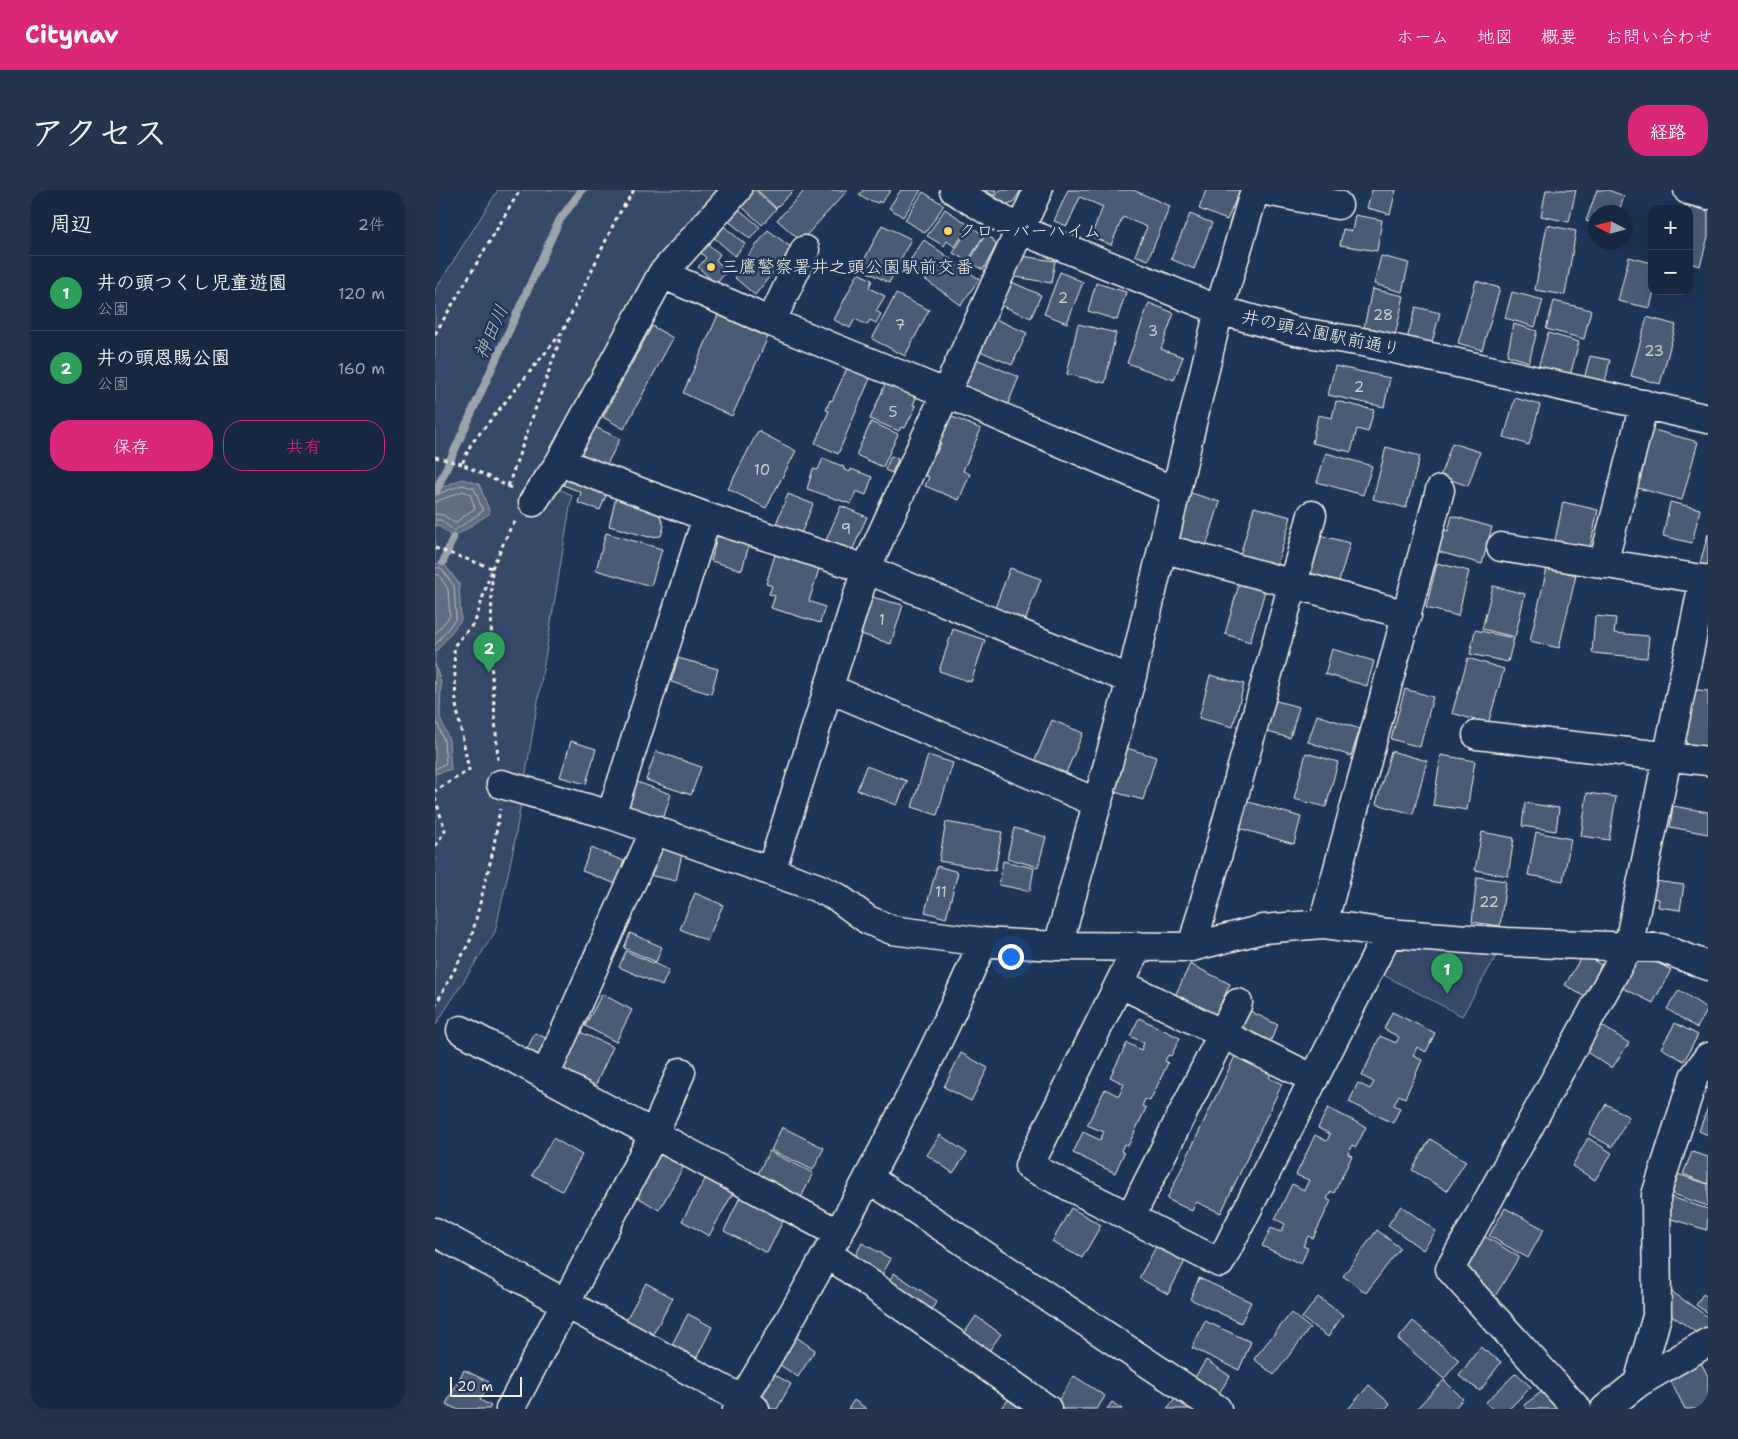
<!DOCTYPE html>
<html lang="ja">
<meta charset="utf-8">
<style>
body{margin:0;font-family:"Shantell Sans","Klee One",sans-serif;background:#23344c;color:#f1f3f6}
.controls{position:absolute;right:15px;top:15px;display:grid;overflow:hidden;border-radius:10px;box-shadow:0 5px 20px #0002}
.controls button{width:45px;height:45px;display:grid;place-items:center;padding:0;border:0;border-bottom:1px solid #35445a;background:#162841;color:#f1f3f6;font:25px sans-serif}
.compass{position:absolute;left:1153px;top:15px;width:45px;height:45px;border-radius:50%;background:#162841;box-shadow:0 5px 20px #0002;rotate:276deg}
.scale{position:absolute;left:15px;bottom:12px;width:72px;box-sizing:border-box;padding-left:5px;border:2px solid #f4f1e8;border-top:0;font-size:14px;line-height:18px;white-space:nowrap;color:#f4f1e8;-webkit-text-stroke:4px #1d3557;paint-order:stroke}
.you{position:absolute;left:575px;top:766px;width:18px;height:18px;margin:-12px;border:4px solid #fff;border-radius:50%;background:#1a73e8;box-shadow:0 0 0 8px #1a73e833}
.badge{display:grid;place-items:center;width:32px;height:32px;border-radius:50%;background:#db2777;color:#fff;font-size:16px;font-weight:700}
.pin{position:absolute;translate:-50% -41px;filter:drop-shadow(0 1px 2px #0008)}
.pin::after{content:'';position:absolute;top:26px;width:18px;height:15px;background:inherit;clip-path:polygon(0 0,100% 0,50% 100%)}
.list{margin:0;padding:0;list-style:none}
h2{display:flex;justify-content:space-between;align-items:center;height:65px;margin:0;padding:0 20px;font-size:21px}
h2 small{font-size:16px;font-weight:400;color:#9ea6b1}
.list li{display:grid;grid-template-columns:32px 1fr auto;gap:15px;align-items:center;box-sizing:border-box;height:75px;padding:0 20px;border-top:1px solid #35445a}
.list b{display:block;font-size:19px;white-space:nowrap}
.list p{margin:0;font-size:16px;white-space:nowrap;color:#9ea6b1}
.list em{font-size:16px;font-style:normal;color:#9ea6b1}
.actions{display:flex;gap:10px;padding:15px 20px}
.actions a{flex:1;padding:11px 0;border:1px solid #db2777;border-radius:20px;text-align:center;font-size:18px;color:#db2777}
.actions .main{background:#db2777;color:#fff}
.map{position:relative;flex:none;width:1273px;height:1219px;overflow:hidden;border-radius:20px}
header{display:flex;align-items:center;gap:30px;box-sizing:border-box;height:70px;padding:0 25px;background:#db2777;color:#fff}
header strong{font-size:24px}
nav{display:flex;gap:28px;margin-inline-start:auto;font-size:18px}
.intro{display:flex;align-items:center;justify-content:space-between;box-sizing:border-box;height:120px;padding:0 30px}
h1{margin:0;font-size:35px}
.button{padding:12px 22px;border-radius:20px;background:#db2777;color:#fff;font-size:18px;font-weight:700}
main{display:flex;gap:30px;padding:0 30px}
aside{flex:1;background:#162841;border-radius:20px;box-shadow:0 5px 20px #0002}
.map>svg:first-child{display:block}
.green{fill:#354a67;stroke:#949ea8}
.water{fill:#5e6d82;stroke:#9aa2ab}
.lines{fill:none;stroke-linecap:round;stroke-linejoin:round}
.shore{stroke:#b8bcbf;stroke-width:1}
.stream{stroke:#9aa2ab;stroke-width:8}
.building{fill:#485b74;stroke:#f4f1e8}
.minor-casing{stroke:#f4f1e8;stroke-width:31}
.path{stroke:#f4f1e8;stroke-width:3;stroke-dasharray:4 4;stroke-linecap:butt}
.minor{stroke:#1d3557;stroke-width:28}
.poi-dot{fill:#ffd166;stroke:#1d3557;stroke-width:2}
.labels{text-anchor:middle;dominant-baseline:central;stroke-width:5;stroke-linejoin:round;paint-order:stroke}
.number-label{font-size:15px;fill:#c9cccb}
.poi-label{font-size:18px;fill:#f4f1e8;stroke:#1d3557;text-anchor:start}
.street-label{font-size:18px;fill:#f4f1e8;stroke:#1d3557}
.water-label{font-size:19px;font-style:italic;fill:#c0c3c4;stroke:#1d3557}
</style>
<header>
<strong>Citynav</strong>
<nav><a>ホーム</a><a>地図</a><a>概要</a><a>お問い合わせ</a></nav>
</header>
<div class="intro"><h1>アクセス</h1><a class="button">経路</a></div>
<main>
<aside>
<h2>周辺<small>2件</small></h2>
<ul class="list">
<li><span class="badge" style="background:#2e9e5b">1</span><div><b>井の頭つくし児童遊園</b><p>公園</p></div><em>120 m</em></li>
<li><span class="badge" style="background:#2e9e5b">2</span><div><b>井の頭恩賜公園</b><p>公園</p></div><em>160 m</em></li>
</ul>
<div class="actions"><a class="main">保存</a><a>共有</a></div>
</aside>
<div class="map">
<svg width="1273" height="1219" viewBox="0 0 1273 1219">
<rect width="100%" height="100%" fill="#1d3557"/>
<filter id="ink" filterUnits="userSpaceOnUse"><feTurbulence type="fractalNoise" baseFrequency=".02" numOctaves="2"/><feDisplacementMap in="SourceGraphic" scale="10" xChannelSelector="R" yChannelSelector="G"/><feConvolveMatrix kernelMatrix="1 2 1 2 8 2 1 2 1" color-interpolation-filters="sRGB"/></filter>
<g filter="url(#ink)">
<!-- green -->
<path class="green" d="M63,0H285L106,291L137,305L78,661L60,742L0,836V100Z
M957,750L1064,761L1027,826L941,781Z"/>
<!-- water -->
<path class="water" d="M27,289L44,294L55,323L18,348L3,335L0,336V300Z
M8,372L24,394L26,430L0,463V374Z
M0,474L6,493L5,527L14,550L16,579L0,584Z"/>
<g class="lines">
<!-- shore -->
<path class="shore" d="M0,305L27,295L39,298L48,321L19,341L6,330H0
M0,312L28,301L35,304L40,318L20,333L8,325L0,324
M0,378H6L19,396L21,428L0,455
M0,384L4,385L13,399L15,426L0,444
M0,491V527L9,551L11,573L0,579"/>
<!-- stream -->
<path class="stream" d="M1,301L124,31L147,0
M8,372L18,348"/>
</g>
<!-- building -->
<path class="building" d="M317,0H320L341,19L327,35L304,14Z
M322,0H359L341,18Z
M370,0H413L366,51L342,30Z
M428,0H456L446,13L444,11L443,13L434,10L433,11L424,5Z
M466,0H486L468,27L454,18Z
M550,0H562L559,6Z
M565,0H586L578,13L573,15L560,7Z
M633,0H698L735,16L713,70L700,65L712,37L688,27L676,55L656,46L668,17L645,7L632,36L619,31Z
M771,0H805L792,30L764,19Z
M937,0H961L955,24L932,18Z
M1111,0H1141L1134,32L1106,26Z
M1162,0H1173L1189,6L1184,22H1160V34L1151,31Z
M488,2L509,15L490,43L470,30Z
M1250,15L1273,21V47L1265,76L1254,73V19H1249Z
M300,16L325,37L315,49L291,29Z
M510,19L534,35L520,57L512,51L509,56L492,46Z
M755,24L777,33L759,79L736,69Z
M920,25L947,30L942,61L905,55L908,39L917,41Z
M285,33L310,54L300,66L276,45Z
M447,35L476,49L454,93L425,78Z
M1112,35L1141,41L1130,105L1100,100Z
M535,36L549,45L533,71L518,63Z
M333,40L357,58L320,105L300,88L313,72L310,70Z
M550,45L558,49L561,56L548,80L534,72Z
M489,50L544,89L526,115L471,76Z
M271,53L285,64L281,70L292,81L281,94L263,77L271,68L264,61Z
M579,65L620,71L616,93L575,86Z
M946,66L974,73L967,102L939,94Z
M1194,67L1217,73V101H1219L1215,118L1183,111Z
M625,82L648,92L632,133L609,124Z
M423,83L437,90L434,98L450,106L441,121L446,124L441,133L435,130L432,135L420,129L415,138L399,130Z
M572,90L606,105L596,128L561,113Z
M1041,91L1065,98L1047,160L1023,153Z
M661,93L691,102L682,130L653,121Z
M937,99L969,106L959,150L928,143Z
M1077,102L1108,110L1100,137L1070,128Z
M461,104L494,120L470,166L437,149Z
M1119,111L1156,120L1149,149L1111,139Z
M714,113L739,123L726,159L748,167L739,190L692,173Z
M981,117L1005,123L996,156L972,149Z
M283,125L333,147L297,226L248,203Z
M552,125L592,143L577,175L538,158Z
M1212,127L1241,135L1225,194L1196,186Z
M643,134L681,143L670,193L632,184Z
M1079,134L1102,141L1094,172L1072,165Z
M217,136L238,148L189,239L168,227Z
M1113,143L1144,152L1135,186L1103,178Z
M1155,166L1175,170L1169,197L1148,193Z
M539,168L584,187L572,216L527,196Z
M413,176L436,186L403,264L380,253L394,221L391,220L395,210L397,211Z
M900,176L955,188L949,217L893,205Z
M451,192L482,206L478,215L481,216L470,238L466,237L464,241L435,229Z
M1080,208L1105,215L1094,255L1069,247Z
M901,211L939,220L933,242L922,239L916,262L877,253L883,225L897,228Z
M513,225L546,239L528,281L535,284L524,310L490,296L494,287L488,284L497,262L501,264L506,253L501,252Z
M436,232L463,244L448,277L421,265Z
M156,235L185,249L171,276L143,262Z
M1215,239L1263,252L1247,310L1199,297Z
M323,241L361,261L331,318L293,299Z
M1017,253L1045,262L1033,296L1005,286Z
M951,257L985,266L971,318L938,309Z
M891,263L937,276L928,305L882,292Z
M456,266L463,269L457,283L450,280Z
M388,268L409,277L408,279L415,282L416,279L437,287L431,305L421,301L416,314L372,299L378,279L383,280Z
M133,284L174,298L165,320L143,313L146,302L128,295Z
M753,302L785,312L770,360L739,350Z
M353,304L378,314L365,346L340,336Z
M181,307L223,321L229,336L226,346L214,347L174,336Z
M1128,312L1163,320L1154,362L1119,355Z
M1235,312L1265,319L1257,353L1228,346Z
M406,316L432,327L417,361L391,350Z
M819,317L856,327L841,379L804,369Z
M1017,326L1057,337L1047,374L998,360L1004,338L1013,341Z
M279,339L314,355L307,380L276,371L281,351L276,349Z
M171,343L227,359L216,396L161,380Z
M880,344L915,353L903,395L868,385Z
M1273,344V379L1264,377Z
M340,365L384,379L374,411L390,417L385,433L336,418L340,406L334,404L337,396L331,394Z
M1002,373L1034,381L1023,426L991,418Z
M575,378L606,389L589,434L558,423Z
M1112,378L1141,385L1124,458L1095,451Z
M804,394L830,401L815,452L790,444Z
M1058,396L1090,404L1080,447L1047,439Z
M437,407L468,415L456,454L426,444Z
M1160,426L1181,428L1179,443L1214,446L1212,468L1157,463Z
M518,439L550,450L536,492L504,481Z
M1040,440L1079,448L1073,472L1035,464Z
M897,459L939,471L932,496L890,484Z
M243,468L283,479L276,504L236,492Z
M1033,468L1069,479L1053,534L1017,523Z
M775,485L809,494L798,537L764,528Z
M970,499L998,507L985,557L956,549Z
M1254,499L1273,501V560L1247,557Z
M834,509L864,517L855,548L825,540Z
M882,525L925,539L916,566L873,552Z
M617,530L648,543L628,590L597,577Z
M136,551L161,559L151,594L125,587Z
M685,556L721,567L708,610L672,600Z
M221,561L266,577L256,605L211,590Z
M956,561L992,571L978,624L941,614Z
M871,563L903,572L891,617L859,609Z
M493,565L518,573L502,625L477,617Z
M1006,565L1040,571L1032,620L998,615Z
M431,576L472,591L462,615L422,600Z
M199,591L236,604L226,636L188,623Z
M1152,603L1181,607L1174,650L1146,646Z
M807,610L866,627L859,654L800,637Z
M1090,613L1124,618L1121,641L1087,636Z
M1238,616L1273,622V644L1235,637Z
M511,632L567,642L560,681L504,671Z
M579,638L611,647L603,677L572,668Z
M1047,642L1079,648L1073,686L1040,680Z
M1101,642L1136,649L1128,691L1093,685Z
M221,653L248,659L241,691L214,685Z
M156,658L189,671L181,694L147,681Z
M568,671L599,678L595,701L564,695Z
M502,676L523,682L511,728L490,722Z
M1042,687L1071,691L1065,736L1037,732Z
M1213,690L1249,695L1245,720L1223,717L1224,709L1210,707Z
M260,703L288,715L272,751L245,739Z
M195,743L227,757L221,772L189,758Z
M191,761L234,780L227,796L184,777Z
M1202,762L1236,780L1218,813L1184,796Z
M1148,764L1168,776L1150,807L1130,795Z
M755,774L795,794L777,832L737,812Z
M1244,800L1273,819L1262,838L1232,819Z
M167,804L197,820L181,852L150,836Z
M813,820L843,835L833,856L802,841Z
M957,822L1000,843L991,862L982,857L978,866L987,870L970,908L964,905L959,915L965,918L958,933L914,912L923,893L935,899L939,892L927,886L945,846L961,853L964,847L949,839Z
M704,828L745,848L736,866L733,865L730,871L733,873L715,911L710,909L707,916L711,918L693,956L689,954L686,961L689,963L680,983L638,963L648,942L665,950L669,942L652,935L670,899L684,906L689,894L675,887L692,853L706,860L709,853L695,846Z
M1240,833L1263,845L1249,871L1226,858Z
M1164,834L1194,853L1177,878L1148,860Z
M145,842L178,857L157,903L124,889Z
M100,843L119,852L107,878L87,869Z
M802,862L838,879L834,888L847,894L786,1023L761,1012L757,1021L732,1009Z
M526,863L553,878L536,911L509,897Z
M1171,914L1194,927L1177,957L1154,944Z
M1273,917V945L1264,941Z
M893,918L931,937L921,957L917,955L913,964L917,966L899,1003L896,1001L892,1009L896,1011L878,1048L873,1046L868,1056L873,1058L866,1074L827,1056L836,1038L846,1042L850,1034L840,1029L857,994L869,1000L874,990L861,985L880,945L892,951L895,944L883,938Z
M347,937L389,958L378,980L336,960Z
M505,945L532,963L518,983L492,965Z
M118,948L147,965L127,1001L97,985Z
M1153,948L1177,963L1160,990L1137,976Z
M995,949L1031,971L1012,1001L977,980Z
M221,960L249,976L224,1020L196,1003Z
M334,961L378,983L364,1012L320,990Z
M1257,962L1273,967V994L1248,984Z
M1239,983L1273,994V1016L1232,1002Z
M272,986L299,1001L274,1046L247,1031Z
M306,1005L350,1027L332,1063L289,1041Z
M1236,1007L1273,1019L1272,1040L1230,1027Z
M966,1016L1001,1041L988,1060L953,1035Z
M636,1018L666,1035L647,1068L617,1052Z
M1070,1018L1109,1039L1093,1068L1054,1046Z
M942,1040L965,1058L931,1103L908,1086Z
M1046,1044L1084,1067L1059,1108L1021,1084Z
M427,1053L456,1069L444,1090L416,1074Z
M722,1055L750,1071L733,1104L704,1088Z
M459,1083L502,1111L492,1126L450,1097Z
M764,1088L816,1112L806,1133L755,1109Z
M211,1093L238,1108L218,1144L191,1130Z
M1233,1099L1273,1127V1137L1266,1146L1222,1115Z
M1268,1104L1273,1107V1123L1261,1115Z
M883,1107L908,1125L893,1147L867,1128Z
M856,1123L875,1138L839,1185L819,1169Z
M253,1124L277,1137L259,1173L234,1160Z
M541,1126L566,1144L551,1165L526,1148Z
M770,1131L816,1152L804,1180L757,1158Z
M978,1131L1024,1170L1009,1189L963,1149Z
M354,1142L380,1160L363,1187L336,1169Z
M1045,1157L1066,1172L1045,1201L1024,1186Z
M771,1170L795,1186L779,1211L755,1195Z
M1266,1173L1273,1186V1216L1268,1219H1250L1235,1189Z
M29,1180L54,1192L45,1210L56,1216L54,1219H21L11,1214Z
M332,1180L356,1194L342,1219H323L314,1214Z
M1081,1183L1096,1197L1074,1219H1057L1051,1212Z
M639,1186L670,1206L662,1219H628L621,1214Z
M1009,1190L1028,1209L1019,1219H981Z
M934,1195L955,1214L950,1219H913Z
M1109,1200L1124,1219H1092L1089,1215Z
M743,1204L763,1219H732Z
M577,1205L593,1219H566Z
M419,1210L432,1219H413Z
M677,1212L687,1219H672Z"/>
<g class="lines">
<!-- minor casing -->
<g class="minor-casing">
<path id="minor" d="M519,0L583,39L784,120L860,141L933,153L1273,229
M827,0L903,15
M1253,0L1273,5
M227,84L336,132L510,203L739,301
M336,132L370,60
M125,272L272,327L431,379L696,490
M98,312L125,272L227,84L302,0
M1066,357L1273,390
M727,358L972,425
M1168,374L1209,214
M393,498L663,613
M1042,545L1273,571
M66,594L176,625L383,698L402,707L433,730L457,740L548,752L623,756L757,757L828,739L888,734L953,743L1072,752L1226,758L1273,776
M176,625L272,327
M336,681L431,379L603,0
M888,734L1005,300
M623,756L696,490L784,120L820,0
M703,756L594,976L785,1073L953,743
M757,757L877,325
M686,794L879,889
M26,840L404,1044
M110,886L220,640
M433,988L782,1219
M695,1028L803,813
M0,1042L308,1210L320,1219
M393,1064L612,1219
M1203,1193L1222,1126L1221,1005L1259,887L1273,867
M75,1219L218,946L246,882
M302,1219C392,1068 478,914 548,752
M1142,1219L1015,1079L1193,758L1269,389
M1170,1219L1203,1193L1273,1152"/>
</g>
<!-- path -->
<path class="path" d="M0,144L85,0
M0,267L27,274
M73,296L127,144
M76,298L27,274L36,254L128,141L182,27L199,0
M0,358L57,378L40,432L19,456L21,515L34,580L0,601
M63,570L56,473L57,378L76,337L82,330
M0,608L10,640L0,657
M0,816L36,749L58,661L65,619"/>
<!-- minor -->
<use href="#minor" class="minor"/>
</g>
</g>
<!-- markers -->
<g class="poi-dot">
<circle cx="513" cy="41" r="5"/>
<circle cx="276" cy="77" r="5"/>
</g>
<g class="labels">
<!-- number labels -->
<g class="number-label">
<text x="628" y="108">2</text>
<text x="948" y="125">28</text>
<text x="465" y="135">7</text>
<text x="718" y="141">3</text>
<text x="1219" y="161">23</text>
<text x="924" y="197">2</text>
<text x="458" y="222">5</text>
<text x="327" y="280">10</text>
<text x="411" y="339">9</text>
<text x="447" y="430">1</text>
<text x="506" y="702">11</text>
<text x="1054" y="712">22</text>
</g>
<!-- poi labels -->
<g class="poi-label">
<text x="523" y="41">クローバーハイム</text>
<text x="286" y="77">三鷹警察署井之頭公園駅前交番</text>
</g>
<!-- street labels -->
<g class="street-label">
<text transform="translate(886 143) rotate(12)">井の頭公園駅前通り</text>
</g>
<!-- water labels -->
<g class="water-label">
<text transform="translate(56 142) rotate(-66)">神田川</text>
</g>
</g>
</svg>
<div class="controls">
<button>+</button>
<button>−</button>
</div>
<svg class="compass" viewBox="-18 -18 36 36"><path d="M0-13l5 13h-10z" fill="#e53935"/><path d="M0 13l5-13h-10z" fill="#9ea6b1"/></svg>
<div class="scale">20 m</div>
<div class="you"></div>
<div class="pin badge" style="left:1012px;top:804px;background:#2e9e5b">1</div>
<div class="pin badge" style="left:54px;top:483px;background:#2e9e5b">2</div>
</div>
</main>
